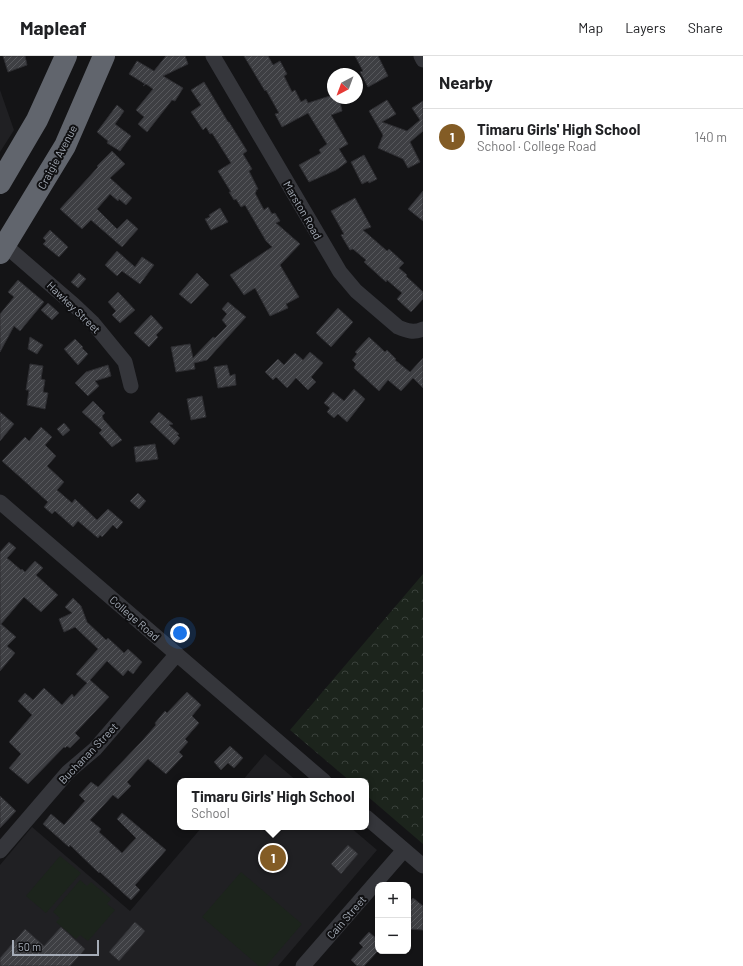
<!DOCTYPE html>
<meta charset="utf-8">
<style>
body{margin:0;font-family:Barlow,sans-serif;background:#f6f6f6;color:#202124}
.controls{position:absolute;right:12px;bottom:12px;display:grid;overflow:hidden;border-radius:8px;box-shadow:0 1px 3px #0004}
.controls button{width:36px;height:36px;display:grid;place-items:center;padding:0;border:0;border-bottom:1px solid #e0e0e0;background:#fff;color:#202124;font:20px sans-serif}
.compass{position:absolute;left:327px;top:12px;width:36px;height:36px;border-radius:50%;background:#fff;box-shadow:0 1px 3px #0004;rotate:221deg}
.scale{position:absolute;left:12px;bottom:10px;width:87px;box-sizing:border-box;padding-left:4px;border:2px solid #a5acb7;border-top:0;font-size:11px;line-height:14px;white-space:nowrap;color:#a5acb7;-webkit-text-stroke:3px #0f0f11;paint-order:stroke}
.you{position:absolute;left:180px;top:577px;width:14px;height:14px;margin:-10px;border:3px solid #fff;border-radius:50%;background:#1a73e8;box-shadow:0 0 0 6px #1a73e833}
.badge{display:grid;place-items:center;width:26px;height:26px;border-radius:50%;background:#835c25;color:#fff;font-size:13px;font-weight:700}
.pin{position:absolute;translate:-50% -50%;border:2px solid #fff;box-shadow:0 1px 4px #0006}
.popup{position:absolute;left:177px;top:722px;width:192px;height:52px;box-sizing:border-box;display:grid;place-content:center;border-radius:8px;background:#fff;filter:drop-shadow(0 1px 3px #0005);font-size:13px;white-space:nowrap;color:#757577}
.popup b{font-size:15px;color:#202124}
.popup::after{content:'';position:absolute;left:50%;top:100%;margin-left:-8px;border:8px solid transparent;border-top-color:#fff}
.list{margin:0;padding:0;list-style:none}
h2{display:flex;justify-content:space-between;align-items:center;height:52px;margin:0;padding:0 16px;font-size:17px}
h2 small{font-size:13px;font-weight:400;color:#757577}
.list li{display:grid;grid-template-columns:26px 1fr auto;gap:12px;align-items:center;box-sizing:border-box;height:56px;padding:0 16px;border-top:1px solid #e0e0e0}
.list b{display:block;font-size:15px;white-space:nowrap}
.list p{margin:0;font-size:13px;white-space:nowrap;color:#757577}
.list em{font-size:13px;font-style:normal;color:#757577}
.map{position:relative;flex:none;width:423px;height:910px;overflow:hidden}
header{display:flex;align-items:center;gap:24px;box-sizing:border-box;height:56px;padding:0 20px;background:#fff;border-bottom:1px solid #e0e0e0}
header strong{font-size:19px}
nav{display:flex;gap:22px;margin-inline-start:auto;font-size:14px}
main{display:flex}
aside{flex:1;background:#fff}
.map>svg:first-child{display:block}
.built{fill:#202023}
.park{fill:url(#park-crowns)}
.garden{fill:#1c241c}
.building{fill:url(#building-hatch);stroke:#2e2e32}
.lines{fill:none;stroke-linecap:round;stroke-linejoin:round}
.minor{stroke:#35363b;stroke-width:15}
.highway{stroke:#61656d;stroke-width:22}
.labels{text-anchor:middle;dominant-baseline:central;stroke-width:4;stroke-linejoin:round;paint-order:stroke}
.street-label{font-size:11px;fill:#a5acb7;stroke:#0f0f11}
</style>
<header>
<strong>Mapleaf</strong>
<nav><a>Map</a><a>Layers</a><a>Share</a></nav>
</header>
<main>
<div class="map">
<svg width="423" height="910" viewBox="0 0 423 910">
<defs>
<pattern id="park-crowns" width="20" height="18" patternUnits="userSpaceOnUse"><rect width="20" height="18" fill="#1c241c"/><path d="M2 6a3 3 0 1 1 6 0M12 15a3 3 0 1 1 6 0" fill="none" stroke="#3a413b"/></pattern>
<pattern id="building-hatch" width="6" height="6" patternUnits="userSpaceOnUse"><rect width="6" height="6" fill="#3e3f43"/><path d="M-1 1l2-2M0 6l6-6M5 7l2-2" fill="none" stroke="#57585c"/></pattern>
</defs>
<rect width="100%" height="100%" fill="#141416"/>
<!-- built -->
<path class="built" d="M0,34L14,74L0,96Z
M265,698L297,725H242Z
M32,771L130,855L202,771H350L377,794L278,910H0V809Z"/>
<!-- park -->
<path class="park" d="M423,518V788L366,739V725H350L290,674Z"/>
<!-- garden -->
<path class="garden" d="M60,800L81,817L46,857L26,840Z
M241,816L302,868L266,910H259L202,861Z
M80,824L87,830L91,826L111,843L107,848L115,854L88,885L80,879L76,883L56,866L60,862L53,856Z"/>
<!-- building -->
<path class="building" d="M3,0H25L27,9L8,16Z
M166,0H185L188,8L163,20L183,32L175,45L172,44L147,76L138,68L144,61L136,54L153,33L146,28L143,30L145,28L129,18L137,5L154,15Z
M244,0H268L273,9L280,5L287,18L284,20L292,36L295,34L301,46L306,43L308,47L333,39V42H339L342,55L331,59L348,88L339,93L347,106L336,114L309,126L299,109L321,97L319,94L327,88L308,57L282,71L275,58L279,57L266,34L265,35Z
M355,0H378L388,20L368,31L360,16L363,15Z
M204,26L228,66H229L247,95L243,98L252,113L249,115L258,133L256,134V136L255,137L264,154L268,151L272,158L275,157L280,165L276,167L300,188L280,209L299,241L286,248L288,252L270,260L255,232L244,239L230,219L272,191L266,185L245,149L241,151L236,143L234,144L229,136H231L218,115L231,107L212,77L210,78L206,71L203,74L191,56L201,49L191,34Z
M387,44L396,58L382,66L407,75L420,64L412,52L423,45V75L410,86L420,106L408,112L403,103L378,92L383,79L369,55Z
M117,49L124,55L115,68L131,80L120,95L107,87L108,85L97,76Z
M112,95L125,108L110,122L132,142L126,149L119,143L118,145L110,138L97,153L117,173L127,163L138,173L122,191L91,164L82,173L60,153L98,111L97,110Z
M364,99L377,123L369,127L368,125L362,128L351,106Z
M423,135V165L408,153Z
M355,142L371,171L363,174L387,195L389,193L404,207L399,212L407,219L406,220L423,236V243L411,256L397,243L402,237L387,224L386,226L364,206L366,204L353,193L350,194L341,179L344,178L331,155Z
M220,152L228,166L211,174L205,163L210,161L209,159Z
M50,174L68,191L59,201L43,188L46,185L43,182Z
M117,195L135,211L142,201L154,209L140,228L122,215L117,220L105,209Z
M79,217L86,223L78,232L71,226Z
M197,217L209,229L191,248L179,238Z
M18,224L44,246L20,275L14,270L0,296V258L14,241L8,236Z
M118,236L135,254L120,267L112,259L116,255L108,246Z
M228,246L246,261L207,304L194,307L195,313L176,316L171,291L190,288L193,302L213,281L215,282L227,270L222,264L227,258L222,253Z
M48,247L59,257L52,264L41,254Z
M338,252L353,266L331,291L316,277Z
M151,259L163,272L156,279L158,281L149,291L134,277Z
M30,281L43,289L37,298L28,293Z
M369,281L385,296L387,294L396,303L395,304L410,316L423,302V332L413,322L401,335L388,324L379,335L354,312L356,308L352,304L357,298L355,296Z
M75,283L83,291L82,292L88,298L78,309L64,293Z
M310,296L323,307L311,321L316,326L308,334L296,322L287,332L276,321L273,324L265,316L278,303L284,309L295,297L303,304Z
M30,308L43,310L41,323L45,324L43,336L48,337L45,353L27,349L29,334H26Z
M108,309L111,320L95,325L99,330L88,340L75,327L86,316Z
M227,309L230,320L235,318L236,329L218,332L214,311Z
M354,333L365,343L347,366L338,358L334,362L327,356L330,352L324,347L333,336L344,345Z
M202,340L206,361L191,364L187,343Z
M93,345L105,357L102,360L103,362V363L122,384L112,391L99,377L102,374L82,356Z
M0,356L14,368L0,385Z
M159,356L173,368L169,369L179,378L177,379L180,382L174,389L150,366Z
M64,367L70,374L63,380L57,373Z
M41,371L52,381L45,389L56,400L47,410L64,426L57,434L72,447L75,443L97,464L108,453L123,466L117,473L113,469L102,481L100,479L98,482L78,465L73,471L55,455L52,458L44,451L48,446L2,405L25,381L29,385Z
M155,388L158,403L136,406L134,391Z
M138,437L146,445L139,453L130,445Z
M9,486L16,492L7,502L21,514L22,513L25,516L35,505L43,512L36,519L58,539L41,556L24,541L1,568L16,581L7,590L15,597L0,615V496Z
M73,542L81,550L87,566L106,584L108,582L124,597L128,593L142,606L133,618L128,614L123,620L107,605L90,624L109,641L75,677L80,682L70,692L67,690L65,692L64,691L28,728L9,712L21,698L9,686L32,659L18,645L25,637L33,644L44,632L62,649L72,638L74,641L87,627L76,618L98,593L75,571L64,576L59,563L72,557L65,551Z
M187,636L201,649L192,660L199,667L185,683L188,686L179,696L183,700L166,718L148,703L127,726L131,730L118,743L113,739L90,764L101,773L99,776L122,797L136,782L117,763L122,757L166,794L135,829L140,834L131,844L100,816L99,817L70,789L69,791L43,768L51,758L64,769L85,745L79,739L91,726L98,731L142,685L156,669L155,667L165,655L167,657Z
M230,690L243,702L234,712L228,707L221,714L214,706Z
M0,740L16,755L0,772Z
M348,789L358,798L341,818L331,808Z
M413,842L423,850V874L408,873V848Z
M135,866L145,875L119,905L109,896Z
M61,871L85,893L70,910H0V902L25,873L44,890Z
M369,876L378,884V895L364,910H357L351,904L363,891L359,887Z"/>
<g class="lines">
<!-- minor -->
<path class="minor" d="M213,0L340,216L356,235L398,271C407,275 414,277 423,273
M421,0L423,4
M0,185L74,249L93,267L125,306L131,330
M0,446L324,725
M366,761L423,810
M0,795L68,716L95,693L177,598
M303,910L404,794"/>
<!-- highway -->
<path class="highway" d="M0,127L37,64L66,0
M0,197L65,90L104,0"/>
</g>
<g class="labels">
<!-- street labels -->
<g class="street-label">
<text transform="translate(57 101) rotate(-62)">Craigie Avenue</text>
<text transform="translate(303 154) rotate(60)">Marston Road</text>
<text transform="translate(74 251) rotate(44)">Hawkey Street</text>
<text transform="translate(135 562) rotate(41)">College Road</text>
<text transform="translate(88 697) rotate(-46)">Buchanan Street</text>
<text transform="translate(346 861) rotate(-49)">Cain Street</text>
</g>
</g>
</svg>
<div class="controls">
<button>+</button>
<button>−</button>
</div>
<svg class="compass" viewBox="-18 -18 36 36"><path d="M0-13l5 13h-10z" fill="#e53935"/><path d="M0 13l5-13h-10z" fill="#757577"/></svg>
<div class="scale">50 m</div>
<div class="you"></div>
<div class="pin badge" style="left:273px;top:802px">1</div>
<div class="popup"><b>Timaru Girls' High School</b>School</div>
</div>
<aside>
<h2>Nearby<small></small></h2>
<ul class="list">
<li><span class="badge">1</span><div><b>Timaru Girls' High School</b><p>School · College Road</p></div><em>140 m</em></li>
</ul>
</aside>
</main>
